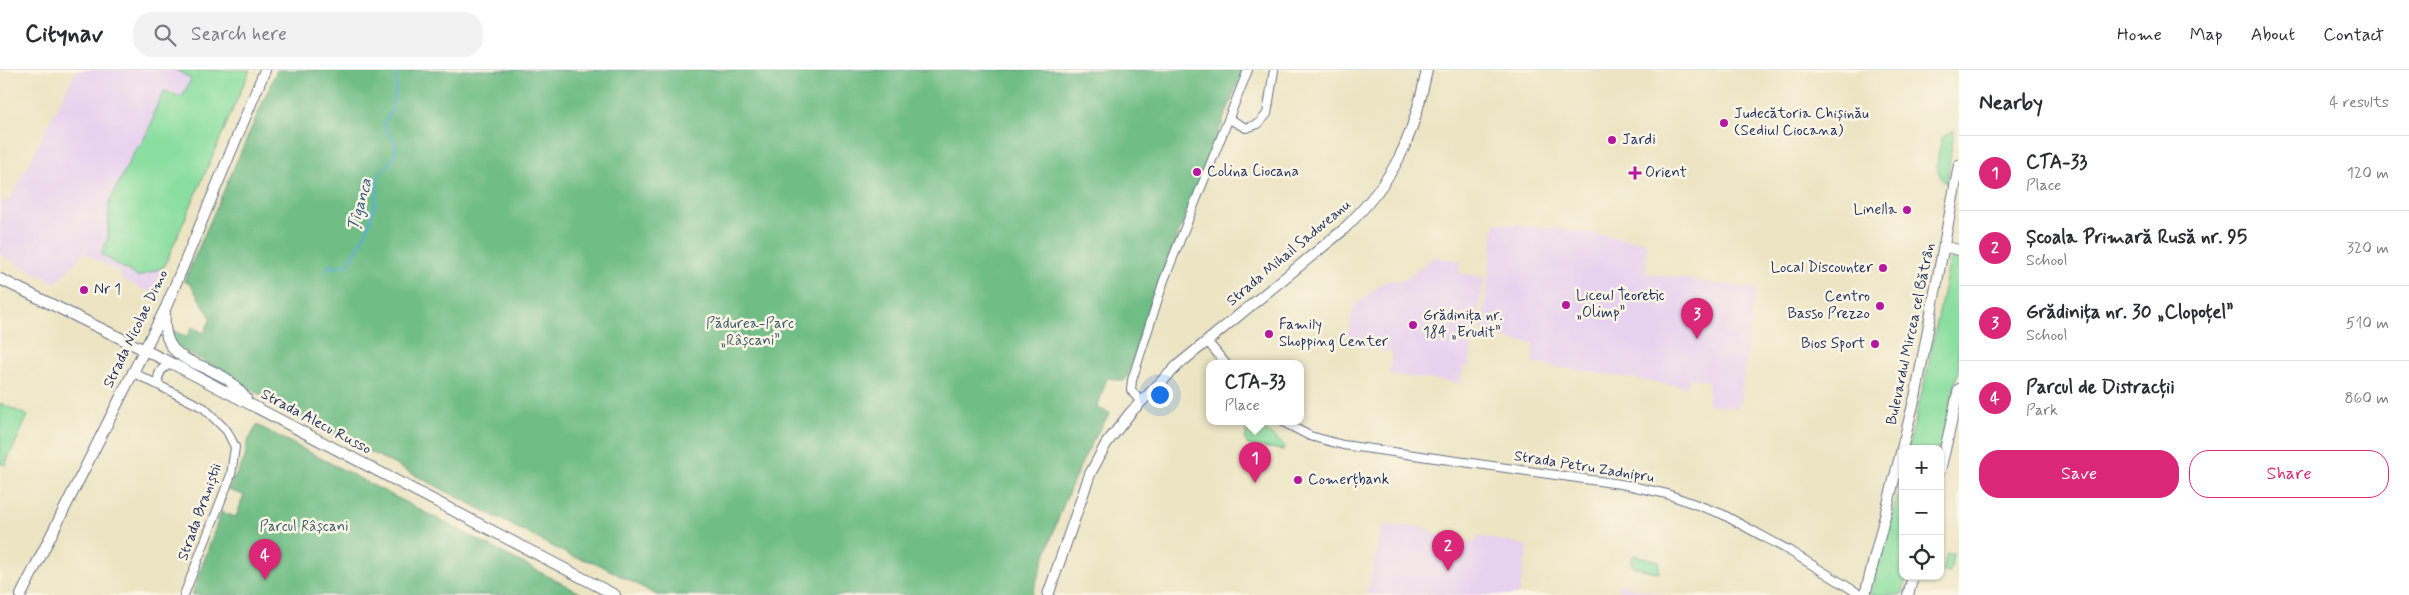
<!DOCTYPE html>
<meta charset="utf-8">
<style>
body{margin:0;font-family:Mynerve,sans-serif;background:#f2f2f3;color:#2b2b33}
.controls{position:absolute;right:15px;bottom:15px;display:grid;overflow:hidden;border-radius:10px;box-shadow:0 1px 4px #0004}
.controls button{width:45px;height:45px;display:grid;place-items:center;padding:0;border:0;border-bottom:1px solid #e1e1e2;background:#fff;color:#2b2b33;font:25px sans-serif}
.you{position:absolute;left:1159px;top:324px;width:18px;height:18px;margin:-12px;border:4px solid #fff;border-radius:50%;background:#1a73e8;box-shadow:0 0 0 8px #1a73e833}
.badge{display:grid;place-items:center;width:32px;height:32px;border-radius:50%;background:#db2777;color:#fff;font-size:16px;font-weight:700}
.pin{position:absolute;translate:-50% -41px;filter:drop-shadow(0 1px 2px #0008)}
.pin::after{content:'';position:absolute;top:26px;width:18px;height:15px;background:inherit;clip-path:polygon(0 0,100% 0,50% 100%)}
.popup{position:absolute;left:1206px;top:290px;width:98px;height:65px;box-sizing:border-box;display:grid;place-content:center;border-radius:10px;background:#fff;filter:drop-shadow(0 1px 4px #0005);font-size:16px;white-space:nowrap;color:#7c7c81}
.popup b{font-size:19px;color:#2b2b33}
.popup::after{content:'';position:absolute;left:50%;top:100%;margin-left:-10px;border:10px solid transparent;border-top-color:#fff}
.list{margin:0;padding:0;list-style:none}
h2{display:flex;justify-content:space-between;align-items:center;height:65px;margin:0;padding:0 20px;font-size:21px}
h2 small{font-size:16px;font-weight:400;color:#7c7c81}
.list li{display:grid;grid-template-columns:32px 1fr auto;gap:15px;align-items:center;box-sizing:border-box;height:75px;padding:0 20px;border-top:1px solid #e1e1e2}
.list b{display:block;font-size:19px;white-space:nowrap}
.list p{margin:0;font-size:16px;white-space:nowrap;color:#7c7c81}
.list em{font-size:16px;font-style:normal;color:#7c7c81}
.actions{display:flex;gap:10px;padding:15px 20px}
.actions a{flex:1;padding:11px 0;border:1px solid #db2777;border-radius:20px;text-align:center;font-size:18px;color:#db2777}
.actions .main{background:#db2777;color:#fff}
.icon{flex:none;width:28px;height:28px;fill:none;stroke:currentColor;stroke-width:2;stroke-linecap:round;stroke-linejoin:round}
.map{position:relative;flex:none;width:1959px;height:525px;overflow:hidden}
header{display:flex;align-items:center;gap:30px;box-sizing:border-box;height:70px;padding:0 25px;background:#fff;border-bottom:1px solid #e1e1e2}
header strong{font-size:24px}
nav{display:flex;gap:28px;margin-inline-start:auto;font-size:18px}
.search{width:350px;height:45px;background:#f2f2f3;display:flex;align-items:center;gap:12px;box-sizing:border-box;padding:0 18px;border-radius:20px;color:#7c7c81;font-size:19px}
main{display:flex}
aside{flex:1;background:#fff}
.map>svg:first-child{display:block}
.built{fill:#e7d2ef}
.green{fill:#8adea0;stroke:#52867f}
.forest{fill:#6fbd86;stroke:#457672}
.lines{fill:none;stroke-linecap:round;stroke-linejoin:round}
.stream{stroke:#5eadd8;stroke-width:2}
.minor-casing{stroke:#646e81;stroke-width:10}
.major-casing{stroke:#646e81;stroke-width:12}
.minor{stroke:#fff;stroke-width:8}
.major{stroke:#fff;stroke-width:10}
.poi-dot{fill:#b5179e;stroke:#fcf5e5;stroke-width:2}
.labels{text-anchor:middle;dominant-baseline:central;stroke-width:5;stroke-linejoin:round;paint-order:stroke}
.poi-label{font-size:15px;fill:#1b2f5e;stroke:#fcf5e5;text-anchor:start}
.street-label{font-size:15px;fill:#1b2f5e;stroke:#fcf5e5}
.park-label{font-size:15px;fill:#375b6e;stroke:#fcf5e5}
.water-label{font-size:16px;font-style:italic;fill:#2f5583;stroke:#fcf5e5}
</style>
<header>
<strong>Citynav</strong>
<div class="search"><svg class="icon" aria-label="search" viewBox="0 0 24 24"><circle cx="10" cy="10" r="6"/><path d="M15 15l6 6"/></svg>Search here</div>
<nav><a>Home</a><a>Map</a><a>About</a><a>Contact</a></nav>
</header>
<main>
<div class="map">
<svg width="1959" height="525" viewBox="0 0 1959 525">
<rect width="100%" height="100%" fill="#fcf5e5"/>
<filter id="ink" filterUnits="userSpaceOnUse"><feTurbulence type="fractalNoise" baseFrequency=".02" numOctaves="2"/><feDisplacementMap in="SourceGraphic" scale="10" xChannelSelector="R" yChannelSelector="G"/><feConvolveMatrix kernelMatrix="1 2 1 2 8 2 1 2 1" color-interpolation-filters="sRGB"/></filter>
<filter id="wash" filterUnits="userSpaceOnUse"><feTurbulence type="fractalNoise" baseFrequency=".0096" numOctaves="4" result="noise"/><feDisplacementMap in="SourceGraphic" scale="20" xChannelSelector="R" yChannelSelector="G"/><feGaussianBlur stdDeviation="1.12" result="paint"/><feColorMatrix in="noise" values="0 0 0 0 0 0 0 0 0 0 0 0 0 0 0 0 0 1.4 0 .05"/><feComposite in="paint" operator="in"/></filter>
<g filter="url(#wash)">
<rect width="100%" height="100%" fill="#ece4c2"/>
<!-- built -->
<path class="built" d="M76,0H250L152,223L122,209L121,203L84,183L56,213L0,185V131H7L13,125Z
M1495,153L1564,159L1647,173L1645,203L1756,219L1739,338L1708,334V311L1689,308L1688,317L1532,293L1534,273L1481,266Z
M1434,187L1461,191L1459,203L1484,207L1469,296H1464L1460,313L1390,304L1392,282L1346,274L1354,236L1387,210L1404,211Z
M1383,456L1422,457L1438,465L1475,473L1478,466L1528,476L1519,523L1515,525H1366Z
M1619,514L1665,525H1617Z"/>
<!-- green -->
<path class="green" d="M176,0H250L164,197L138,207L101,184L108,168L109,133L136,78L141,75L154,48L153,44L164,21L182,27L191,9Z
M1954,60L1947,113C1931,102 1939,84 1942,68Z
M1959,187V298L1940,379H1908L1926,306L1949,194L1953,188Z
M0,333L28,346L5,395L0,393Z
M1248,352H1255L1284,375L1283,380L1248,375L1245,370Z
M1903,406V506H1907L1902,525H1870Z
M1947,484H1953L1950,502L1942,501Z
M1634,485L1659,491V503L1634,497L1631,493Z"/>
<!-- forest -->
<path class="forest" d="M277,0H1243L1159,213L1128,305L1124,311L1107,308L1097,338L1110,343C1072,400 1054,460 1032,525H657L596,493L571,486L251,320L226,303L176,276L169,262L170,259L187,267L192,257L204,263L211,248L190,214L184,211Z
M257,355L584,525H192L221,442L236,447L244,425L228,420L245,388L247,373Z"/>
<g class="lines">
<!-- stream -->
<path class="stream" d="M326,201L329,195L335,197L349,194C364,168 379,139 377,107C384,98 401,87 394,72C391,66 386,62 384,55L392,39L396,20L397,0"/>
</g>
</g>
<g filter="url(#ink)">
<g class="lines">
<!-- minor casing -->
<g class="minor-casing">
<path id="minor" d="M1229,49L1246,58L1258,54L1267,44L1274,0
M1207,271L1226,294
M132,302L204,338L227,361L235,377L231,405L184,525
M158,315C157,303 162,296 173,294
M1140,331L1131,320L1132,310L1164,210L1248,0
M1283,352L1310,366L1343,375L1627,415L1667,424L1722,444L1788,480L1861,525"/>
</g>
<!-- major casing -->
<g class="major-casing">
<path id="major" d="M1945,177L1959,180
M0,209L173,294L615,525
M165,243C161,292 194,288 227,309C234,314 240,322 246,328
M1940,401L1959,319
M21,525L166,237L265,0
M1048,525L1090,404L1106,374L1131,342L1178,295L1342,161C1396,108 1412,72 1427,0
M1865,525L1916,323L1959,95
M1908,525L1913,506"/>
</g>
<!-- minor -->
<use href="#minor" class="minor"/>
<!-- major -->
<use href="#major" class="major"/>
</g>
</g>
<!-- markers -->
<g class="poi-dot">
<circle cx="1724" cy="53" r="5"/>
<circle cx="1612" cy="70" r="5"/>
<circle cx="1197" cy="102" r="5"/>
<path d="M1632.5 95.5h5v5h5v5h-5v5h-5v-5h-5v-5h5z"/>
<circle cx="1907" cy="140" r="5"/>
<circle cx="1883" cy="198" r="5"/>
<circle cx="84" cy="220" r="5"/>
<circle cx="1566" cy="235" r="5"/>
<circle cx="1880" cy="236" r="5"/>
<circle cx="1413" cy="255" r="5"/>
<circle cx="1269" cy="264" r="5"/>
<circle cx="1875" cy="274" r="5"/>
<circle cx="1298" cy="410" r="5"/>
</g>
<g class="labels">
<!-- poi labels -->
<g class="poi-label">
<text x="1734" y="44">Judecătoria Chișinău<tspan x="1734" dy="17">(Sediul Ciocana)</tspan></text>
<text x="1622" y="70">Jardi</text>
<text x="1207" y="102">Colina Ciocana</text>
<text x="1645" y="103">Orient</text>
<text x="1897" y="140" text-anchor="end">Linella</text>
<text x="1873" y="198" text-anchor="end">Local Discounter</text>
<text x="94" y="220">Nr 1</text>
<text x="1576" y="226">Liceul Teoretic<tspan x="1576" dy="17">„Olimp”</tspan></text>
<text x="1870" y="227" text-anchor="end">Centro<tspan x="1870" dy="17">Basso Prezzo</tspan></text>
<text x="1423" y="246">Grădinița nr.<tspan x="1423" dy="17">184 „Erudit”</tspan></text>
<text x="1279" y="255">Family<tspan x="1279" dy="17">Shopping Center</tspan></text>
<text x="1865" y="274" text-anchor="end">Bios Sport</text>
<text x="1308" y="410">Comerțbank</text>
</g>
<!-- street labels -->
<g class="street-label">
<text transform="translate(1289 183) rotate(-40)">Strada Mihail Sadoveanu</text>
<text transform="translate(136 259) rotate(-64)">Strada Nicolae Dimo</text>
<text transform="translate(1911 264) rotate(-78)">Bulevardul Mircea cel Bătrân</text>
<text transform="translate(316 352) rotate(28)">Strada Alecu Russo</text>
<text transform="translate(1584 397) rotate(9)">Strada Petru Zadnipru</text>
<text transform="translate(200 442) rotate(-70)">Strada Braniștii</text>
</g>
<!-- park labels -->
<g class="park-label">
<text x="750" y="254">Pădurea-Parc<tspan x="750" dy="17">„Râșcani”</tspan></text>
<text x="304" y="457">Parcul Râșcani</text>
</g>
<!-- water labels -->
<g class="water-label">
<text transform="translate(360 135) rotate(-75)">Țîganca</text>
</g>
</g>
</svg>
<div class="controls">
<button>+</button>
<button>−</button>
<button><svg class="icon" aria-label="locate" viewBox="0 0 24 24"><circle cx="12" cy="12" r="6"/><path d="M12 2v4M12 18v4M2 12h4M18 12h4"/></svg></button>
</div>
<div class="you"></div>
<div class="pin badge" style="left:1255px;top:413px">1</div>
<div class="popup"><b>CTA-33</b>Place</div>
<div class="pin badge" style="left:1448px;top:501px">2</div>
<div class="pin badge" style="left:1697px;top:269px">3</div>
<div class="pin badge" style="left:265px;top:510px">4</div>
</div>
<aside>
<h2>Nearby<small>4 results</small></h2>
<ul class="list">
<li><span class="badge">1</span><div><b>CTA-33</b><p>Place</p></div><em>120 m</em></li>
<li><span class="badge">2</span><div><b>Școala Primară Rusă nr. 95</b><p>School</p></div><em>320 m</em></li>
<li><span class="badge">3</span><div><b>Grădinița nr. 30 „Clopoțel”</b><p>School</p></div><em>510 m</em></li>
<li><span class="badge">4</span><div><b>Parcul de Distracții</b><p>Park</p></div><em>860 m</em></li>
</ul>
<div class="actions"><a class="main">Save</a><a>Share</a></div>
</aside>
</main>
